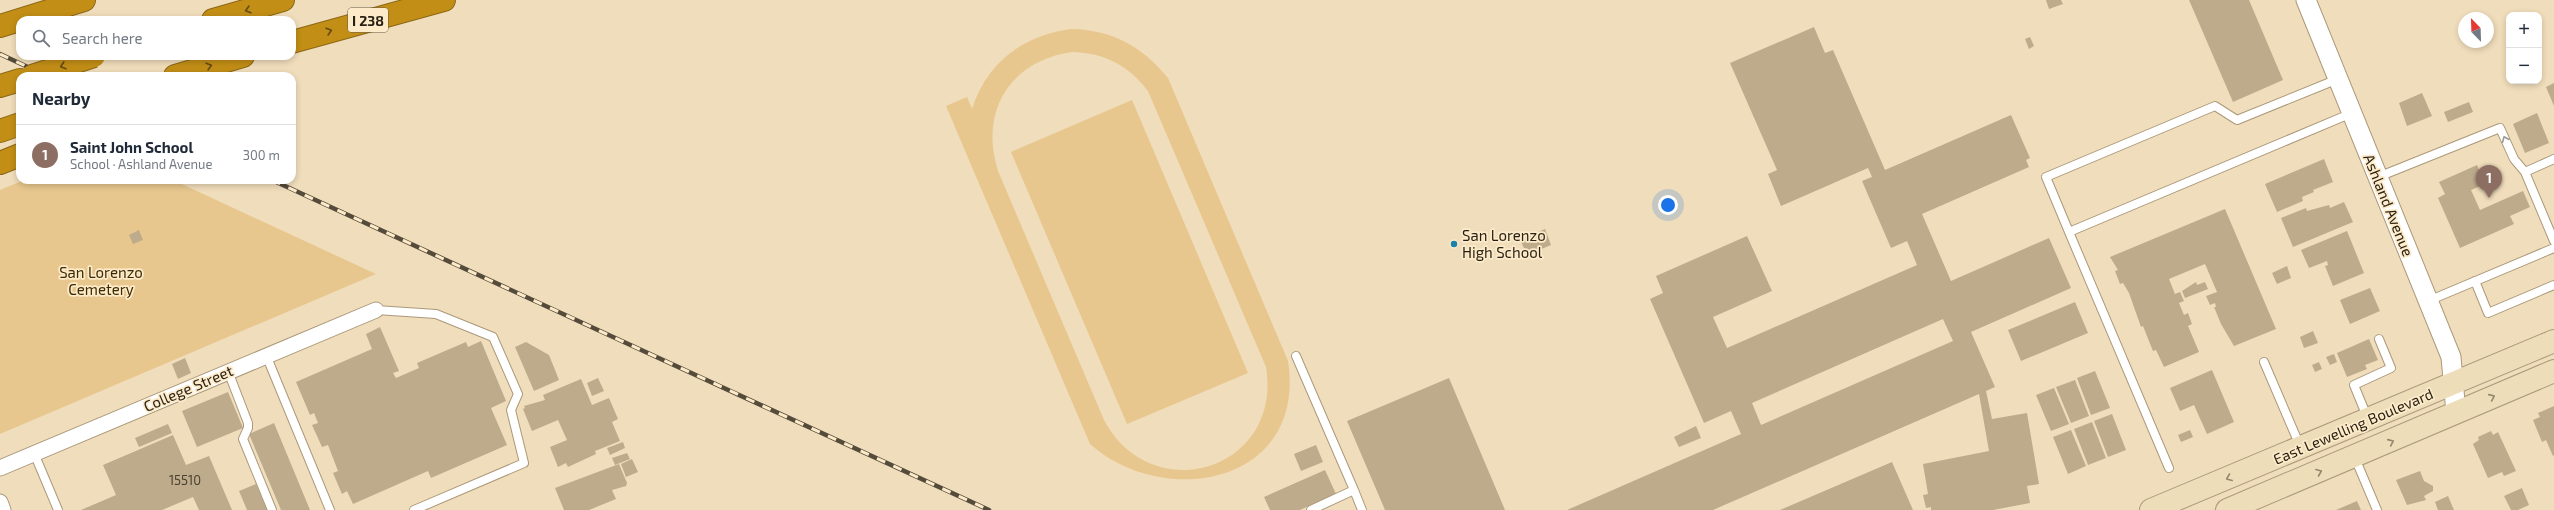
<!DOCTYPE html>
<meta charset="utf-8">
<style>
body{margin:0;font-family:"Exo 2",sans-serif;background:#f2f2f3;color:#1f2937}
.controls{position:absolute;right:12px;top:12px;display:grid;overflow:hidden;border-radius:8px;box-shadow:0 2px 6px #0003}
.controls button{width:36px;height:36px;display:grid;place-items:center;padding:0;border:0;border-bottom:1px solid #e0e1e3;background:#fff;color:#1f2937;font:20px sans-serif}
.compass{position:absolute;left:2458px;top:12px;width:36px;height:36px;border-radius:50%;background:#fff;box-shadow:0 2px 6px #0003;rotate:337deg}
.you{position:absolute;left:1668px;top:205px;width:14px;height:14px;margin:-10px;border:3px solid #fff;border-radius:50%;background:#1a73e8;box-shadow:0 0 0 6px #1a73e833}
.badge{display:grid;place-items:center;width:26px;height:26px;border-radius:50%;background:#2563eb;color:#fff;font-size:13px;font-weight:700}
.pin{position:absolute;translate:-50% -33px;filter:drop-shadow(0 1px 2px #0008)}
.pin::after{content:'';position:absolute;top:21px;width:14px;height:12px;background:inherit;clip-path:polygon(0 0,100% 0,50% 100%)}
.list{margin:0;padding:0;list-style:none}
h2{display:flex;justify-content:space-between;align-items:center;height:52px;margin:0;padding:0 16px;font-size:17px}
h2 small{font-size:13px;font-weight:400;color:#747a83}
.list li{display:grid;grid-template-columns:26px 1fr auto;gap:12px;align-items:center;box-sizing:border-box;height:60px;padding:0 16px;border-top:1px solid #e0e1e3}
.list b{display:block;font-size:15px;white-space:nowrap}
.list p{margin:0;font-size:13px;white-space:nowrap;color:#747a83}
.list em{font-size:13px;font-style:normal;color:#747a83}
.icon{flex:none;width:22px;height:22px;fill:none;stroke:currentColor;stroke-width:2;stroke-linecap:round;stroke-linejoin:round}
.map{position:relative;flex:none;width:2554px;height:510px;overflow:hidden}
.search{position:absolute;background:#fff;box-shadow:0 2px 6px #0003;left:16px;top:16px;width:280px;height:44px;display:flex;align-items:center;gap:10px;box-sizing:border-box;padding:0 14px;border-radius:12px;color:#747a83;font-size:15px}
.panel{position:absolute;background:#fff;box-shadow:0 2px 6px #0003;left:16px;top:72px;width:280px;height:112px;border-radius:12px}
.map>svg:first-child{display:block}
.green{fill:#e7c78e;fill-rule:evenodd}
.building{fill:#bdab8b;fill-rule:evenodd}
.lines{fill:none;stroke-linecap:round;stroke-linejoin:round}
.service-casing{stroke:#ab997a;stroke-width:10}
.minor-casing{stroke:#ab997a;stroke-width:17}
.tertiary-casing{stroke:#ab997a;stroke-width:21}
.secondary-casing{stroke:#ab997a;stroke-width:24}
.motorway-casing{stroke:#8b6715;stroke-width:24}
.service{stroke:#fff;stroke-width:8}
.minor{stroke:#fff;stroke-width:15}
.tertiary{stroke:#fff;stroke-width:19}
.secondary{stroke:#edddb9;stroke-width:22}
.motorway{stroke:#c28e16;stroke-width:22}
.rail-casing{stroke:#554b3a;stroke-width:4.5}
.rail{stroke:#fdeac8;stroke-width:3;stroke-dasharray:9;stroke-linecap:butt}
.motorway-bridge-casing{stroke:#8b6715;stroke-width:24;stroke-linecap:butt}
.motorway-bridge{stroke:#c28e16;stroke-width:22}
.oneway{stroke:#644b14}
.oneway2{stroke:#9d9a95}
.oneway3{stroke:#93886e}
.poi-dot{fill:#1a81ab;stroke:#fdeac8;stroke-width:1.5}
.labels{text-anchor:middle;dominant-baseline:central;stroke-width:3.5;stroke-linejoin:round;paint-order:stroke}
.number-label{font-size:13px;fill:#4c4231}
.shield{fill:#fdeac8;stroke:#665c49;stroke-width:1}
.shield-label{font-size:14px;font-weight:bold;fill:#261f13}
.street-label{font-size:15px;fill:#261f13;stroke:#fdeac8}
.poi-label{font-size:15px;fill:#261f13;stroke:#fdeac8;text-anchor:start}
.park-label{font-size:15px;fill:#3d2b04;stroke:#fdeac8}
</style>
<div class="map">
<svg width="2554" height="510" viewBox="0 0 2554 510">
<rect width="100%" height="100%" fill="#f0ddbb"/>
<!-- green -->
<path class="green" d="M1071,29C1112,30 1142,46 1168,78L1288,361C1307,484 1164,510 1090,444L946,106L967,97L972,109C987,62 1024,35 1071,29ZM1072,52C1105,53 1128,65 1148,91L1266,367C1283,470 1152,510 1104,420L998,171C979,111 1010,61 1072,52Z
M1132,100L1248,373L1127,424L1011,152Z
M24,180H173L376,274L0,434V190Z"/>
<!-- building -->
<path class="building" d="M2046,0H2061L2063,4L2049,9Z
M2189,0H2249L2283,80L2233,102Z
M1814,27L1825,53L1833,50L1885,170L2011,115L2030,158L2026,160L2029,167L1922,214L1951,281L2049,238L2071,288L1971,332L1995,387L1986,391L1992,419L2027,413L2039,484L2027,486L2030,503L1993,510H1931V507L1926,508L1923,495L1928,494L1923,464L1989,451L1979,394L1713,510H1567L1741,434L1731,411L1704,423L1650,299L1663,293L1656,276L1747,236L1772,291L1713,317L1727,348L1917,265L1907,241L1891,248L1862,181L1872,177L1868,168L1781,206L1768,174L1777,170L1730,63ZM1943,319L1953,341L1761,425L1752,403Z
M2030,37L2034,46L2029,49L2025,39Z
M2554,83V106L2546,87Z
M2422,93L2432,116L2407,126L2399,103Z
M2469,102L2473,112L2448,122L2444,112Z
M2537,113L2549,143L2525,153L2513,124Z
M2324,159L2333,182L2313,190L2314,192L2302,197L2303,201L2277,212L2265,184Z
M2477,165L2485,184L2471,190L2480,210L2523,191L2530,207L2510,216L2514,224L2460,248L2438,198L2445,194L2439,182Z
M2344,202L2353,222L2293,247L2281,218L2306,208L2307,211L2329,205L2330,208Z
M2225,209L2276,329L2234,346L2221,324L2214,307H2216L2215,303L2210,305L2206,296L2217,292L2205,264L2169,279L2175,294L2180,292L2184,301L2179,303L2184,315L2188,313L2192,324L2188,326L2199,352L2164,367L2156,350L2153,351L2143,326L2141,327L2129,293L2123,283L2120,284L2115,271L2118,270L2110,257Z
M1545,229L1551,245L1527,255L1519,237L1525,234L1527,237Z
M139,230L143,240L133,244L129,235Z
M2347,231L2364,273L2333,286L2325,266L2328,265L2327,261L2309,268L2301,250Z
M2287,266L2291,278L2277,284L2272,273Z
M2196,282L2197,285L2205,282L2208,289L2185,298L2182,291Z
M2370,288L2380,311L2350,324L2340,300Z
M2075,302L2088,333L2021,361L2008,330Z
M380,327L399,371L393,373L396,378L419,368L417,363L466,342L468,347L481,341L506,401L491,408L507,445L431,478L428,471L353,504L347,491L342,494L333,473L338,471L328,445L322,447L312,425L318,423L314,413L310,415L296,382L372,349L366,334Z
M2313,331L2318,343L2304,348L2300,337Z
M2369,339L2378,360L2365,365L2367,369L2347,377L2337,353Z
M526,342L549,355L559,380L534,391L515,347Z
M2334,354L2337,362L2330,365L2326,357Z
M185,358L191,373L178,379L172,364Z
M2319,362L2322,369L2315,372L2312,365Z
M2212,370L2234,422L2207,434L2194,405L2180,411L2170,388Z
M2095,371L2110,408L2091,415L2077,378Z
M598,378L604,391L592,396L587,383Z
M1449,378L1505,510H1385L1347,421Z
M581,379L592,405L609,398L618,419L612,422L620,441L595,451L596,454L568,467L566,463L558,467L550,447L567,440L558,420L532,431L523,409L525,408L524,406L545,400L543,395Z
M2075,380L2089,416L2071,423L2056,387Z
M2054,388L2069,424L2051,431L2036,395Z
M228,392L243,428L197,447L182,411Z
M2554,406V455L2553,456L2546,440L2542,442L2533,420L2540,417L2538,413Z
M2112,414L2126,450L2108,457L2094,421Z
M2092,422L2106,458L2088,465L2074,429Z
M274,423L310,510H281L249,434Z
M168,424L172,433L139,447L135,438Z
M1696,426L1701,438L1679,447L1674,437Z
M2071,430L2086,466L2068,474L2053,437Z
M2190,430L2193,437L2181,442L2178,435Z
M2491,431L2493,435L2498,432L2516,471L2504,476L2502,472L2488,478L2473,444L2479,440L2478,437Z
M173,435L186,465L209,456L232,510H199L193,497L162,510H81L116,495L103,465Z
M623,442L625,448L610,455L607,448Z
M1316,445L1323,462L1301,471L1294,454Z
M627,453L630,459L615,465L612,458Z
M632,459L638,472L626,477L621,464Z
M1892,462L1913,510H1780Z
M619,464L627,483L626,486L612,490L616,499L589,510H564L555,488Z
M1325,470L1336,494L1300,510H1270L1264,497Z
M2420,471L2424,481L2433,486V491L2424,496L2426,500L2407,505L2396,480Z
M256,484L267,510H247L239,491Z
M2522,488L2529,505L2518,510H2511L2504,496Z
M2448,496L2454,510H2438L2435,502Z
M2357,501L2361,510H2336Z"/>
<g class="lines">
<!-- service casing -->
<g class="service-casing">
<path id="service" d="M2338,79L2237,120L2215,106L2046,177L2069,232L2352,113
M2554,159L2525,172L2554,241
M2378,177L2500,128L2514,159L2525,172
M2069,232L2169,468
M2475,281L2488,313L2554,285
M2428,301L2554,248
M376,310L436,314L493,337L518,394L511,410L524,463L414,510
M266,355L330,510
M1296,356L1354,490
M2264,362L2300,446
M228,371L248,423V428L243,439L272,510
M2368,419L2354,385L2391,368L2379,339
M34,453L58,510
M2355,458L2377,510
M1311,510L1354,490L1362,510"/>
</g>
<!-- minor casing -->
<g class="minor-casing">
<path id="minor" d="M0,468L376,310
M0,502L3,510"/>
</g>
<!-- tertiary casing -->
<g class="tertiary-casing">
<path id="tertiary" d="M2306,0L2451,357L2456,413"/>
</g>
<!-- secondary casing -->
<g class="secondary-casing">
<path id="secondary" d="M2151,510L2554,341
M2227,510L2554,371"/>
</g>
<!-- motorway casing -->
<g class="motorway-casing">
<path id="motorway" d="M213,20L283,0
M0,26L84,0
M292,42L444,0
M175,76L243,56
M0,86L20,80
M0,131L20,124
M0,163L20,155"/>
</g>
<!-- service -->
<use href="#service" class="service"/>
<!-- minor -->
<use href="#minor" class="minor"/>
<!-- tertiary -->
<use href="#tertiary" class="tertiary"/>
<!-- secondary -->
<use href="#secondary" class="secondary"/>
<!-- motorway -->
<use href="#motorway" class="motorway"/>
<!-- rail casing -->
<g class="rail-casing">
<path id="rail" d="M0,54L47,76
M272,180L989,510"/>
</g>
<!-- rail -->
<use href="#rail" class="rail"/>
<!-- motorway-bridge casing -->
<g class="motorway-bridge-casing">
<path id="motorway-bridge" d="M32,76L94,56"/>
</g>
<!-- motorway-bridge -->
<use href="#motorway-bridge" class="motorway-bridge"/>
</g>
<!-- one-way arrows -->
<defs><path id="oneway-chevron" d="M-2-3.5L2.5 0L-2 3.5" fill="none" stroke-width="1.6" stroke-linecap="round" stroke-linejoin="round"/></defs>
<g class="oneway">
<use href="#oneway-chevron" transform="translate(248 10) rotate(164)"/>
<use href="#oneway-chevron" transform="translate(329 31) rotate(-16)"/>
<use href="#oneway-chevron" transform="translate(63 66) rotate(162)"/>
<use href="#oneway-chevron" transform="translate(209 66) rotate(-16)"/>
</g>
<use class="oneway2" href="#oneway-chevron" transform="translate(2505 139) rotate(-113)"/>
<g class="oneway3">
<use href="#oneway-chevron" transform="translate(2492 397) rotate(-24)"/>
<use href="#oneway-chevron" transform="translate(2391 442) rotate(-24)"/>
<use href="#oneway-chevron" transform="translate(2319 472) rotate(-22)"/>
<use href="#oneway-chevron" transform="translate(2229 478) rotate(158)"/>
</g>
<!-- markers -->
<circle class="poi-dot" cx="1454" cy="244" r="4"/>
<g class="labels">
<!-- number labels -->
<g class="number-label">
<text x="185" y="480">15510</text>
</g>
<!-- shield labels -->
<rect class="shield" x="348" y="8" width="40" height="24" rx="3"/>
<g class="shield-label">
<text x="368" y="20">I 238</text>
</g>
<!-- street labels -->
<g class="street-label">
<text transform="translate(2389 205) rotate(68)">Ashland Avenue</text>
<text transform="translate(188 388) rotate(-23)">College Street</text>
<text transform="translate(2353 426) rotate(-23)">East Lewelling Boulevard</text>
</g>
<!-- poi labels -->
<g class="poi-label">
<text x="1462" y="235">San Lorenzo<tspan x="1462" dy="17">High School</tspan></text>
</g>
<!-- park labels -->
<g class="park-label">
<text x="101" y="272">San Lorenzo<tspan x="101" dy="17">Cemetery</tspan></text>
</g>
</g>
</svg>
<div class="controls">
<button>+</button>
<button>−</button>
</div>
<svg class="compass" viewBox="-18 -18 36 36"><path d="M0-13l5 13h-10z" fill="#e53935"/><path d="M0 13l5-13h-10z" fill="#747a83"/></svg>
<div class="you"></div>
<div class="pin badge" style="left:2489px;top:198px;background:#8d6e63">1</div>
<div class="search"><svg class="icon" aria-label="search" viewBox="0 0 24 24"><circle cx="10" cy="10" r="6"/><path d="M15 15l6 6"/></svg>Search here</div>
<section class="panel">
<h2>Nearby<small></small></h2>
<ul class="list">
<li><span class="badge" style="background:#8d6e63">1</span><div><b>Saint John School</b><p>School · Ashland Avenue</p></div><em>300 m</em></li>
</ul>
</section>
</div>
